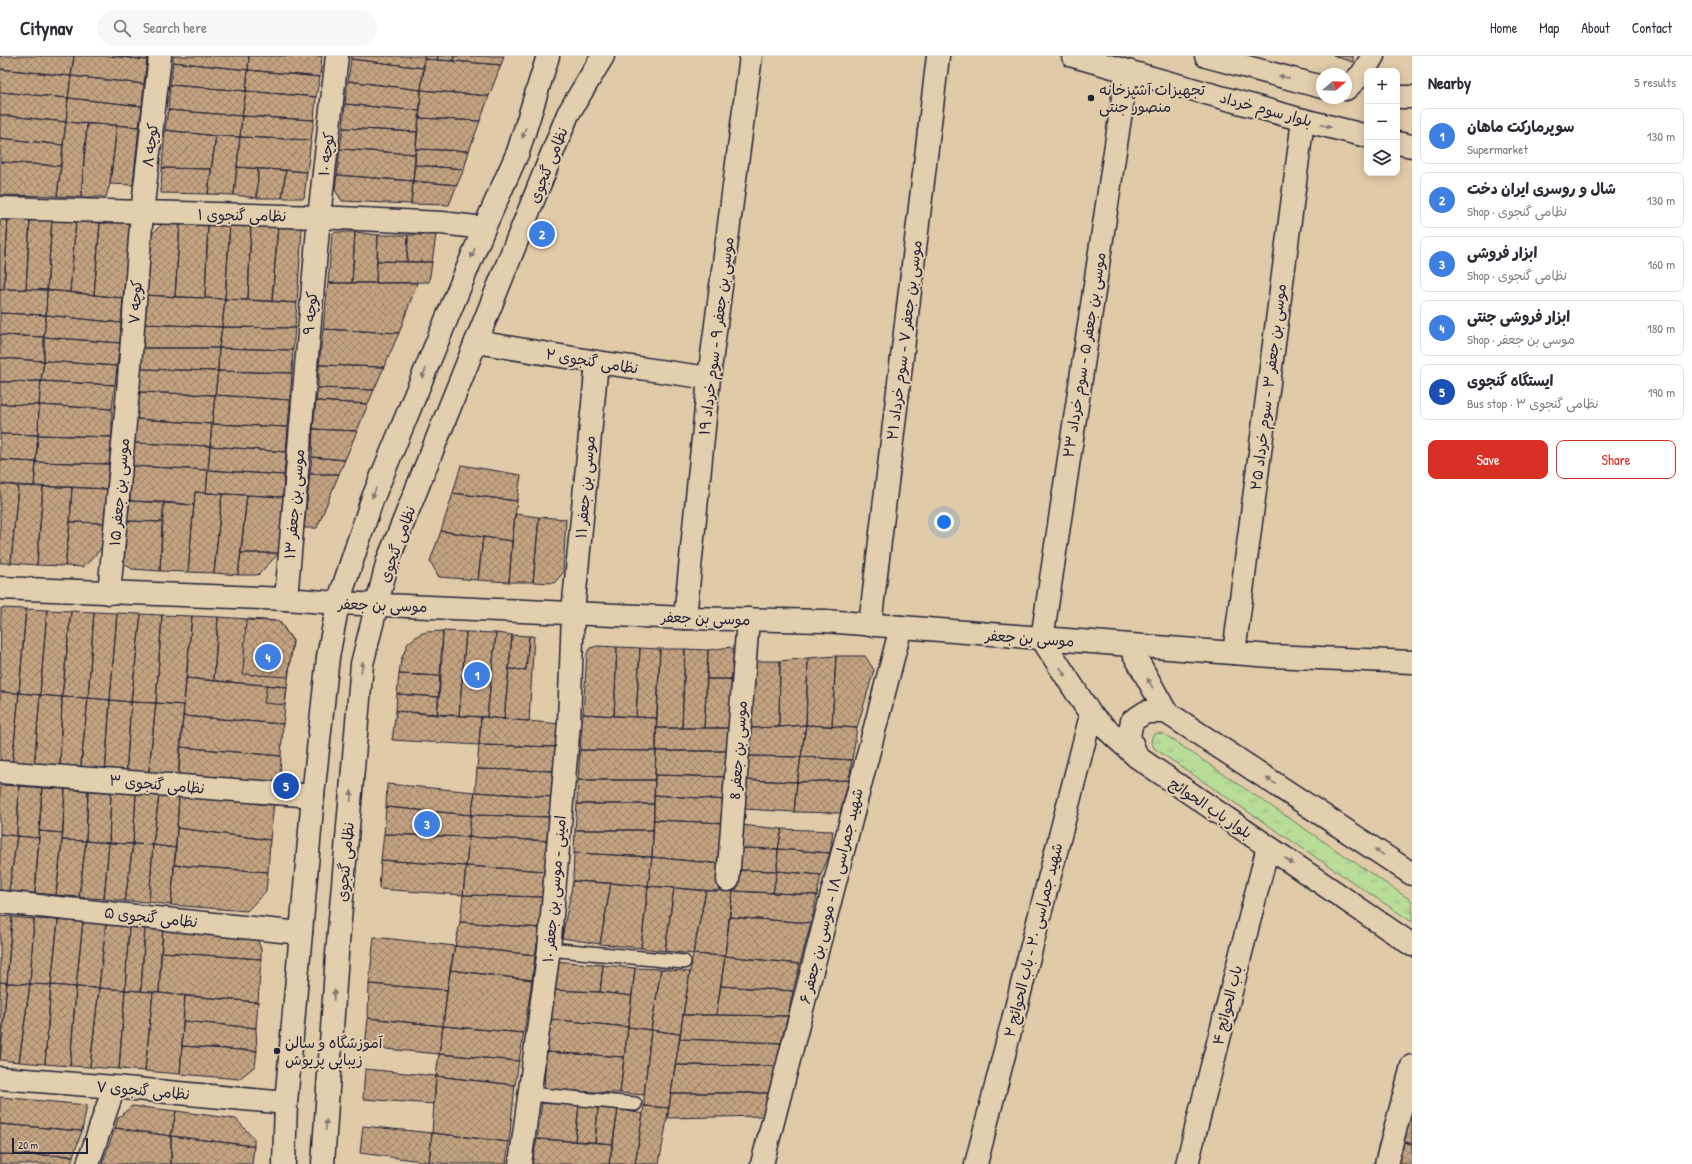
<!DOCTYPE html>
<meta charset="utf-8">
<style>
body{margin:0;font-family:"Patrick Hand","Playpen Sans Arabic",sans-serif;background:#f7f7f7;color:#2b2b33}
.controls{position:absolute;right:12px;top:12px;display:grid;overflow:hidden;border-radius:8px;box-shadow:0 2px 10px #0003}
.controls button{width:36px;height:36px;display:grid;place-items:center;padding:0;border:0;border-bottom:1px solid #e1e1e2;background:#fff;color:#2b2b33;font:20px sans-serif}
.compass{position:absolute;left:1316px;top:12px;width:36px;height:36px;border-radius:50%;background:#fff;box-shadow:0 2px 10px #0003;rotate:71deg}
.scale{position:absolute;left:12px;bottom:10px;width:76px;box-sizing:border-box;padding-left:4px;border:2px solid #22223b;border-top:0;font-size:11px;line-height:14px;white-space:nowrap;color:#22223b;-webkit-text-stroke:3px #e3cfae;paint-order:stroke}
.you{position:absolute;left:944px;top:466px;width:14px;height:14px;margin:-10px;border:3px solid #fff;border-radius:50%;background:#1a73e8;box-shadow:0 0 0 6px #1a73e833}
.badge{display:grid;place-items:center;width:26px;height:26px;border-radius:50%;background:#d93025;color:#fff;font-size:13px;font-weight:700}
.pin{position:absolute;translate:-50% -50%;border:2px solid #fff;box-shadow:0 1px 4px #0006}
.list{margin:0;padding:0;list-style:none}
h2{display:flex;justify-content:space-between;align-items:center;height:52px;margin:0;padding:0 16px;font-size:17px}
h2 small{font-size:13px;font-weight:400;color:#7c7c81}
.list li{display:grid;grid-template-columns:26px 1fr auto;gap:12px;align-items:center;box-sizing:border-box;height:56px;margin:0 8px 8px;padding:0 8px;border:1px solid #e1e1e2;border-radius:8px}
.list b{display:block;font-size:15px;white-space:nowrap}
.list p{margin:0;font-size:13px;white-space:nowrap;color:#7c7c81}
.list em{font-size:13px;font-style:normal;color:#7c7c81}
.actions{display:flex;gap:8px;padding:12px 16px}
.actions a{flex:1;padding:9px 0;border:1px solid #d93025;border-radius:8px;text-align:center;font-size:14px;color:#d93025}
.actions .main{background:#d93025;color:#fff}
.icon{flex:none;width:22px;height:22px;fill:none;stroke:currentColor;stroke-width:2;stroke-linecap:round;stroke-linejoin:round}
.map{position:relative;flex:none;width:1412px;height:1108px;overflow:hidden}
header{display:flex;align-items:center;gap:24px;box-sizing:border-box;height:56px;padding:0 20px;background:#fff;border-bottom:1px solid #e1e1e2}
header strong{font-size:19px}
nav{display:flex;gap:22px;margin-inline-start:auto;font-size:14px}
.search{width:280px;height:36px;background:#f7f7f7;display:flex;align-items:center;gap:10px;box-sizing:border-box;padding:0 14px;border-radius:22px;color:#7c7c81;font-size:15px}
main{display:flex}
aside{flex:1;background:#fff}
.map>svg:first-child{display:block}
.grass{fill:url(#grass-tufts);stroke:#6c806a}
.building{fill:url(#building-cross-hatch);stroke:#22223b}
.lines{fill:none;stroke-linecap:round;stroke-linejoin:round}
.lane-casing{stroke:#22223b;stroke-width:16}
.street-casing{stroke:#22223b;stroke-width:25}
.secondary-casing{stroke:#22223b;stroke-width:25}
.lane{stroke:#e3cfae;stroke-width:13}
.street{stroke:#e3cfae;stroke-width:22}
.secondary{stroke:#e3cfae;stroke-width:22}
.oneway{fill:#827874}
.poi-dot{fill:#22223b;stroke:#e3cfae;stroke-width:1.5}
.labels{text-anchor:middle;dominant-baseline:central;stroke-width:4;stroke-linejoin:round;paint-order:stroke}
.poi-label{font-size:15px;fill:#22223b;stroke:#e3cfae;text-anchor:start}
.street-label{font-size:15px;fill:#22223b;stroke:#e3cfae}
</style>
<header>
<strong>Citynav</strong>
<div class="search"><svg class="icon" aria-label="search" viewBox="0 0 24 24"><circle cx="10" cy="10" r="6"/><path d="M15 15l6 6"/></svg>Search here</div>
<nav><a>Home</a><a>Map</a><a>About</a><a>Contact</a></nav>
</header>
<main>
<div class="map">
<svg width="1412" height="1108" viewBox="0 0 1412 1108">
<defs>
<pattern id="grass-tufts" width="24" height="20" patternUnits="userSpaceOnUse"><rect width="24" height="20" fill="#b7dd98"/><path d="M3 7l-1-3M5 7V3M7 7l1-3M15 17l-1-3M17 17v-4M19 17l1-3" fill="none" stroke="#9dbd84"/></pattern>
<pattern id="building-cross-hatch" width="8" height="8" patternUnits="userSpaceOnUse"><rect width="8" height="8" fill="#c3a381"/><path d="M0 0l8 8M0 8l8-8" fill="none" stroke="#9e846b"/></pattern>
</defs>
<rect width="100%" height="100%" fill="#e1caa7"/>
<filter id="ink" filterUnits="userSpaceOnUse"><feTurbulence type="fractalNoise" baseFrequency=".025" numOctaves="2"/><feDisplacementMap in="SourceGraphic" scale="8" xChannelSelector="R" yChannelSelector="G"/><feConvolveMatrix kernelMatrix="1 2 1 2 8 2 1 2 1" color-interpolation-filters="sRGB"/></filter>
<g filter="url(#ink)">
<!-- grass -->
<path class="grass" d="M1158,677L1164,678L1412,845V866L1155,693L1151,686L1153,679Z"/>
<!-- building -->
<path class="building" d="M0,0H74L71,20L0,13Z
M74,0H112L147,4L144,28L71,20Z
M112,0H148L147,4Z
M173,0H249L248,14L173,6Z
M249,0H322L320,21L248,14Z
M351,0H425L424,12L351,3Z
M425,0H438L437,4L424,3Z
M438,0H454L453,5L437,4Z
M454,0H504L501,9L453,5Z
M1333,0H1353V6Z
M351,3L424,12L421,34L348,25Z
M424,3L453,5L501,9L489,40L421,34Z
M173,6L248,14L246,35L170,29Z
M0,13L71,20L68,42L0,36Z
M248,14L320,21L316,41L246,35Z
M71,20L144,28L142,50L68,42Z
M348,25L421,34L420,55L345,48Z
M170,29L246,35L242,60L168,54Z
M421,34L489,40L480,65L419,62Z
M246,35L316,41L314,64L242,60Z
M0,36L68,42L66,66L0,59Z
M68,42L142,50L139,71L66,66Z
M345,48L420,55L417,76L343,72Z
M168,54L242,60L240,81L216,80L165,74Z
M0,59L66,66L63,89L0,82Z
M242,60L314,64L311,84L240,81Z
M419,62L480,65L469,95L416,93Z
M66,66L87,68L81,141L57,140Z
M87,68L117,69L110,128L106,141H81Z
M117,69L139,71L133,129L110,128Z
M343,72L417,76L415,98L340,93Z
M165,74L216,80L211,113L162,112Z
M216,80L240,81L234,139L208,138Z
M240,81L311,84L307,116L237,111Z
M0,82L63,89L61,110L0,106Z
M340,93L415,98L413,125L337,119Z
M416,93L469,95L464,113L415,109Z
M0,106L61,110L57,140L0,139Z
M415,109L464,113L457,129L413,125Z
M237,111L258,113L257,142L234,139Z
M162,112L211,113L208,138L161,137Z
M258,113L286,114L282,142H257Z
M286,114L307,116L304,142H282Z
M337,119L413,125L411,148L342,145L335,134Z
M413,125L457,129L449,149L411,148Z
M0,161L8,162L4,233H0Z
M8,162L30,163L26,233H4Z
M30,163L52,164L47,234L26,233Z
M52,164L76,165L70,236L47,234Z
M76,165L100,167L94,239L70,236Z
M127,166L131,174L123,242L94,239L100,167Z
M163,167H180L175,241L145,239L150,180Z
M180,167H208L205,242L175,241Z
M208,167L230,168L225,243L205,242Z
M230,168H251L248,244L225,243Z
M251,168L278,169L272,245L248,244Z
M278,169H299L302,173L297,247L272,245Z
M336,176H355L352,227H328L332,178Z
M355,176L378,179L376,227H352Z
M378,179H408L407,206L377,205Z
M408,179H436L432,206H407Z
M377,205L432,206L429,226L376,227Z
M328,227H417L399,277L323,273Z
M0,233L47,234L46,259L0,257Z
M47,234L123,242L121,267L46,259Z
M145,239L225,243L222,271L143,268Z
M225,243L297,247L295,272L222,271Z
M0,257L46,259L44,281L0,279Z
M46,259L121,267L120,287L44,281Z
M143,268L222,271L219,292H142Z
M222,271L295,272L293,294L219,292Z
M323,273L399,277L384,311L319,309Z
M0,279L44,281V305L0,302Z
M44,281L120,287L117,310L44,305Z
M142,292H219L218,315L140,313Z
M219,292L293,294L292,317L218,315Z
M0,302L44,305L41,325L0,326Z
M44,305L117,310L115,329L41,325Z
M319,309L384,311L374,334L318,332Z
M140,313L218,315L215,339L138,336Z
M218,315L292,317L290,344L215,339Z
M41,325L39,349L0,348V326Z
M41,325L115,329L112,353L39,349Z
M318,332L374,334L368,348L316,345Z
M138,336L215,339L212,368L136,363Z
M215,339L290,344L288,371L212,368Z
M316,345L368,348L357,375L313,373Z
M0,348L39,349L38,379L0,378Z
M39,349L112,353V381L38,379Z
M136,363L212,368L210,390L134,387Z
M212,368L288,371L286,396L210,390Z
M313,373L357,375L345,404L312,401Z
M0,378L38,379L36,406L0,404Z
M38,379L112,381L109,408L36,406Z
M134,387L210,390L208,414L132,410Z
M210,390L286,396L284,419L208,414Z
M312,401L345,404L339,418H310Z
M0,404L36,406L34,430L0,428Z
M36,406L109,408L107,433L34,430Z
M461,409L521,419L517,445L453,437Z
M132,410L208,414L206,437L195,436L194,449L130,445Z
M208,414L284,419L283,441L206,437Z
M310,418H339L317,472H304Z
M0,428L18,430L11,507H0Z
M18,430L43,431L37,509L11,507Z
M43,431H72L70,466L65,510L37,509Z
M72,431L107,433L104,467L70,466Z
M195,436L222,438L214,517L188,516Z
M453,437L517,445L512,485L441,475Z
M222,438L247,439L238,519L214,517Z
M247,439L283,441L279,497H241Z
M130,445L164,446L162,466L127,465Z
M164,446L194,449L188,516L160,515Z
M515,458L539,461L533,526H509Z
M539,461L566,463L563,517L554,527L533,526Z
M127,465L162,466L160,515L132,513L124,507Z
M70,466L104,467L102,492L84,511L65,510Z
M441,475L483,481L478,524L439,521L430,505Z
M483,481L512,485L509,526L478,524Z
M241,497H279L258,519H238Z
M1,552L26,553L19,637L0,636Z
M26,553L47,554L40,639L19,637Z
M47,554L71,555L62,641L40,639Z
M71,555L94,556L88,642L62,641Z
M94,556L117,557L110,644L88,642Z
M117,557L141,558L131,646L110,644Z
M141,558L162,559L156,647L131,646Z
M162,559L192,560L184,649L156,647Z
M192,560L218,561L214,625L186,622Z
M218,561L279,565L293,585L287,631L214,625Z
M246,564L279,565L293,585L288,621L243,618Z
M443,575L466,576L459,660L437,659Z
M443,575L441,620L399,618L401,604L408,587L420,578L427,576Z
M466,576L496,577L487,661L459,660Z
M496,577L512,579L504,663L487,661Z
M512,579L529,580L526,614L509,613Z
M529,580H534L529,665L504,663L509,613L526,614Z
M597,590L617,591L614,660L583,658L587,597L590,592Z
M617,591L640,592L636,661L614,660Z
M730,591L738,598L736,623H707L708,594Z
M640,592L660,593L657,662L636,661Z
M660,593H685L682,672H656Z
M685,593L708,594L704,672H682Z
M836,600H865L874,614L857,672L832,670Z
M836,600L832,670L806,669L808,602Z
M808,602L806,669L779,671L780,605Z
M754,605H780L779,671L751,672Z
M399,618L441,620L439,641L397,638Z
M186,622L287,631L283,668L183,660Z
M707,623H736L731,672H704Z
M267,629L287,631L285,649L264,647Z
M0,636L19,637L12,710L0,709Z
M19,637L40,639L34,712L12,710Z
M397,638L439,641L437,659L396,655Z
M40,639L62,641L60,715L34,712Z
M62,641L88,642L80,717L60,715Z
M88,642L110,644L105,719L80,717Z
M110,644L131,646L126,721L105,719Z
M131,646L156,647L148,723L126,721Z
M156,647L184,649L178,726L148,723Z
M396,655L481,661L479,689L392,684Z
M583,658L657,662L656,695L580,694Z
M183,660L283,668L281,700L180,691Z
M481,661L561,668L559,691L479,689Z
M806,669L801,701L748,700L751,672L779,671Z
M806,669L857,672L852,704L801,701Z
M656,672H731L729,695H656Z
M479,689L559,691L557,715L477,713Z
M180,691L281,700L280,725L264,736L178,726Z
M580,694L656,695L655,724H578Z
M656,695H729V721L655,719Z
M748,700L801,701L797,726L746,724Z
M801,701L852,704L849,724L797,726Z
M477,713L557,715L554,741L475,736Z
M655,719L729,721L727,744L654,739Z
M578,724H655L654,748H577Z
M746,724L797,726L794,756L745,753Z
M849,724L840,757L794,756L797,726Z
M387,728L475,736L471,759L386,751Z
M0,729L19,730L17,780L0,778Z
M19,730L42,732L39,782L17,780Z
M42,732L65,733L63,777L39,775Z
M65,733L88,735L86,785L62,784Z
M88,735L111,736L109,787L86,785Z
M111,736L136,738L133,788L109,787Z
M475,736L554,741L553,761L471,759Z
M136,738L159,739L153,789L133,788Z
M159,739L179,740L176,792L153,789Z
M654,739L727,744L725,767L654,764Z
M179,740L274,747L270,784L177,772Z
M577,748H654L653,774H575Z
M386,751L471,759L469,781L384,778Z
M471,759L553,761L551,785L469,781Z
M654,764L725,767L721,808L652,801Z
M741,769L782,773L778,793L737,792Z
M177,772L270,784L268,816L174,809Z
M782,773L833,775L830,797L778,793Z
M575,774H653L652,801L574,797Z
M39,775L63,777L56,839L35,837Z
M0,778L17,780L9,835L0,834Z
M384,778L469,781L466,810L381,804Z
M17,780L39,782L35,837L9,835Z
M469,781L551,785L547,815L466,810Z
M62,784L86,785L79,841L56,839Z
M86,785L109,787L104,843L79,841Z
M109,787L133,788L125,845L104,843Z
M133,788L153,789L149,846L125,845Z
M153,789L176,792L171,849L149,846Z
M737,792L778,793L777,815L735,814Z
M778,793L830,797L821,819L777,815Z
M574,797L652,801L648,830L573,825Z
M652,801L721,808L718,835L648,830Z
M381,804L466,810L463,839L379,833Z
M174,809L268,816L266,835L247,855L171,849Z
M466,810L547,815L545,841L463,839Z
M735,814L777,815L773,837L733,835Z
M777,815L821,819L817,839L773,837Z
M573,825L611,827L600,888L562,882Z
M611,827L648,830L641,892L600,888Z
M648,830L674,832L665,895L641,892Z
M674,832L706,835L693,898L665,895Z
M706,835H733L725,900L693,898Z
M733,835L817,839L811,867L729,861Z
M463,839L545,841L540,872L460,866Z
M0,860L12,861L7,927L0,926Z
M12,861L34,863L30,928L7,927Z
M729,861L811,867L800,908L725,900Z
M34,863L58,864L51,929L30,928Z
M58,864L83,866L76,931L51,929Z
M83,866L106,868L99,932L76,931Z
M460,866L540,872L535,899L455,890Z
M106,868L129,870L125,934L99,932Z
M129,870L145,871L141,935L125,934Z
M145,871L163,872L159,937L141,935Z
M163,872L256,880L261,893V903L161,896Z
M374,881L455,890L447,934L369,928Z
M455,890L535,899L532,924L450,914Z
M161,896L261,903L258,946L159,937Z
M693,898L725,900L716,959H683Z
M725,900L800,908L793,935L721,930Z
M554,905L603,909L600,936L551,934Z
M603,909L635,912L632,940L600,936Z
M635,912L661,913L651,974L628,971Z
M661,913L690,916L680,978L651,974Z
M450,914L532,924L524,977L443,970Z
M0,926L7,927L0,1003Z
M7,927L30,928L19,1006L0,1004Z
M30,928L51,929L45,1008L19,1006Z
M369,928L447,934L443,970L368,962Z
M51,929L76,931L70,1010L45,1008Z
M721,930L793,935L788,960L716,959Z
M76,931L99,932L90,1011L70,1010Z
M99,932L125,934L119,1013L90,1011Z
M125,934L153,936L145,1015L119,1013Z
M551,934L600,936L632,940L628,971L549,963Z
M153,936L185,940L180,1018L145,1015Z
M185,940L258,946L256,972L183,965Z
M683,959H716L788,960L781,987L680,983Z
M368,962L443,970L439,998L365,991Z
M549,963L628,971L624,1001L546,996Z
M183,965L256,972L257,995L182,990Z
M443,970L524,977L519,1005L439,998Z
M628,971L651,974L644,1039L620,1037Z
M651,974L680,978L669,1052L644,1050V1039Z
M680,983L781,987L776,1010L675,1009Z
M182,990L257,995L255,1010L239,1023L180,1018Z
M546,996L624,1001L620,1037L544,1034Z
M439,998L519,1005L515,1029L436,1020Z
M675,1009L776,1010L768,1037H671Z
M365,1013L436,1020L434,1048L363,1043Z
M436,1020L515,1029L509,1086L432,1077Z
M671,1037H768L764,1060L667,1062Z
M0,1041L87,1049L82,1075L0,1068Z
M542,1047L579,1049L575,1085L537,1083Z
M579,1049L598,1051L595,1086L575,1085Z
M132,1050L176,1055L171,1080L115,1072L118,1062Z
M644,1050L669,1052L659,1108H635Z
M598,1051L618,1053L613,1088L595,1086Z
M618,1053L643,1058L635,1108H609Z
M176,1055L236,1063L254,1083V1090L171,1080Z
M1409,1062L1412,1063V1088L1402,1085Z
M0,1068L82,1075L73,1100L0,1098Z
M363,1070L432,1077L429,1106L360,1097Z
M115,1072L171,1080V1108H102Z
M432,1077L509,1086L506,1108H453L429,1106Z
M171,1080L254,1090L252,1108H171Z
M537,1083L613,1088L609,1108H532Z
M1402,1085L1412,1088V1108H1395Z
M0,1098L73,1100L71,1108H0Z"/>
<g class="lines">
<!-- lane casing -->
<g class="lane-casing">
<path id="lane" d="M549,893L684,906
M529,1038L635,1048"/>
</g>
<!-- street casing -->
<g class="street-casing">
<path id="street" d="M1127,15L1042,583L1091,659L1137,701L1412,889
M0,152L319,161L442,167L484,172
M476,286L597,306L709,322
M109,537L128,335L142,157L160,0
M286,543L319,161L337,0
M685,562L709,322L751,0
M870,569L938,0
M1129,589L1166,656L1412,818
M1234,597L1303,64
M1137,701L1129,680L1132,665L1146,656H1166
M0,716L313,740
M728,824L748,563
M0,846L301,877
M0,1022L114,1031L286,1047
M88,1108L114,1031
M520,1108L549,893L569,667L573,556L597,306
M762,1108L901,571
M976,1108L1091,659
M1187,1108L1268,791
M1386,1108L1412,1010"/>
</g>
<!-- secondary casing -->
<g class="secondary-casing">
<path id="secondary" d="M1073,0L1303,64L1367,80
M1206,0L1322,31
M1346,33L1362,18L1373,0
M1397,41H1412
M1397,87L1412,90
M0,532L286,543L338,547L685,562L825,565L1271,600L1412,606
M284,1108L286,1047L313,740L328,601L338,547L372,444L484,172L518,96L548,0
M323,1108L337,898L362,608L388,504L568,58L603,0"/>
</g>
<!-- lane -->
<use href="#lane" class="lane"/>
<!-- street -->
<use href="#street" class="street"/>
<!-- secondary -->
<use href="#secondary" class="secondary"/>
</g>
<!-- one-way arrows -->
<defs><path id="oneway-solid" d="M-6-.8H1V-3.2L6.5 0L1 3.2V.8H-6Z"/></defs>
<g class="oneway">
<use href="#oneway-solid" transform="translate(1284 21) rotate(-165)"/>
<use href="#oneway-solid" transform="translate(1326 70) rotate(14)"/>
<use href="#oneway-solid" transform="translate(524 77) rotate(108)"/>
<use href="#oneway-solid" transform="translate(473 197) rotate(112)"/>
<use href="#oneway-solid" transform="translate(424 317) rotate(112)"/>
<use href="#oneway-solid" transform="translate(374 437) rotate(112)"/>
<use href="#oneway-solid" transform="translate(362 611) rotate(-82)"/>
<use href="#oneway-solid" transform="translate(1063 616) rotate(57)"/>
<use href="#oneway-solid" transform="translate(1150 627) rotate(-119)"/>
<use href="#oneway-solid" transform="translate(1271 725) rotate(-147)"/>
<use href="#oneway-solid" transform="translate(351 740) rotate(-85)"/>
<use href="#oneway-solid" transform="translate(1379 796) rotate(-147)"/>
<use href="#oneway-solid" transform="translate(1289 805) rotate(34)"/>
<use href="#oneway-solid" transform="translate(334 939) rotate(-86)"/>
<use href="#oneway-solid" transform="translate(326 1069) rotate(-86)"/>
</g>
</g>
<!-- markers -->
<g class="poi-dot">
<circle cx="1091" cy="42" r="4"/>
<circle cx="277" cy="995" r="4"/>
</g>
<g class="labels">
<!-- poi labels -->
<g class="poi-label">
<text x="1099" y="33">تجهیزات آشپزخانه<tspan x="1099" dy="17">منصور جنتی</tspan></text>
<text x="285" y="986">آموزشگاه و سالن<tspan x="285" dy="17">زیبایی پریوش</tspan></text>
</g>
<!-- street labels -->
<g class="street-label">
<text transform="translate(1266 53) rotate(15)">بلوار سوم خرداد</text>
<text transform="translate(150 89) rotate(-83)">کوچه ۸</text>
<text transform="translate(326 98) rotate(-83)">کوچه ۱۰</text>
<text transform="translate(548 109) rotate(-68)">نظامی گنجوی</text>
<text transform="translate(242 159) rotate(1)">نظامی گنجوی ۱</text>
<text transform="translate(135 246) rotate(-86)">کوچه ۷</text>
<text transform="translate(310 257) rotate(-85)">کوچه ۹</text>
<text transform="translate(716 280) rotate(-83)">موسی بن جعفر ۹ - سوم خرداد ۱۹</text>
<text transform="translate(904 284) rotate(-83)">موسی بن جعفر ۷ - سوم خرداد ۲۱</text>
<text transform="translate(1084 299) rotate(-81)">موسی بن جعفر ۵ - سوم خرداد ۲۳</text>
<text transform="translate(592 305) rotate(9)">نظامی گنجوی ۲</text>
<text transform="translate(1268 331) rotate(-83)">موسی بن جعفر ۳ - سوم خرداد ۲۵</text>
<text transform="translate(585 431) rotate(-85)">موسی بن جعفر ۱۱</text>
<text transform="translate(119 436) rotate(-85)">موسی بن جعفر ۱۵</text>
<text transform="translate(294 448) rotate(-85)">موسی بن جعفر ۱۳</text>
<text transform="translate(397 488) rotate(-70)">نظامی گنجوی</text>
<text transform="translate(383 549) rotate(2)">موسی بن جعفر</text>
<text transform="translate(706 562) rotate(2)">موسی بن جعفر</text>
<text transform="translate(1030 582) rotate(4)">موسی بن جعفر</text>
<text transform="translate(738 694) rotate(-86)">موسی بن جعفر 8</text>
<text transform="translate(157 728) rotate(5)">نظامی گنجوی ۳</text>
<text transform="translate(1211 752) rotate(34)">بلوار باب الحوائج</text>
<text transform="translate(345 806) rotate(-85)">نظامی گنجوی</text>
<text transform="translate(554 833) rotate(-85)">امینی - موسی بن جعفر ۱۰</text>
<text transform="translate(831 840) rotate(-76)">شهید جمراسی ۱۸ - موسی بن جعفر ۶</text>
<text transform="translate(151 861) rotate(6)">نظامی گنجوی ۵</text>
<text transform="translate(1033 884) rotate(-76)">شهید جمراسی ۲۰ - باب الحوائج ۲</text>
<text transform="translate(1227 949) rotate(-76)">باب الحوائج ۴</text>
<text transform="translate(143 1034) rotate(5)">نظامی گنجوی ۷</text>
</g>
</g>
</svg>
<div class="controls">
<button>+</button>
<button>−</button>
<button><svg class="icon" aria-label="layers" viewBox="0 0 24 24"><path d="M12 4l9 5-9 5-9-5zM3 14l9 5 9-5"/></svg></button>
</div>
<svg class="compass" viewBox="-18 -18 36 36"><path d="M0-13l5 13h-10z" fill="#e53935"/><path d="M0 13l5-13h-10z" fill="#7c7c81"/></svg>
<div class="scale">20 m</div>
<div class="you"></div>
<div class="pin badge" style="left:477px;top:619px;background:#3f7fe0">1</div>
<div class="pin badge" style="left:542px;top:178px;background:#3f7fe0">2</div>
<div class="pin badge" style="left:427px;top:768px;background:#3f7fe0">3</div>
<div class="pin badge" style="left:268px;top:601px;background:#3f7fe0">4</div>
<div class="pin badge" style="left:286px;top:730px;background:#1a4fb4">5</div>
</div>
<aside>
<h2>Nearby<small>5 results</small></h2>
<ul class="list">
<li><span class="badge" style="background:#3f7fe0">1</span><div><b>سوپرمارکت ماهان</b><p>Supermarket</p></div><em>130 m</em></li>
<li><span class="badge" style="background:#3f7fe0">2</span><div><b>شال و روسری ایران دخت</b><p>Shop · نظامی گنجوی</p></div><em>130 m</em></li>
<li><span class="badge" style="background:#3f7fe0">3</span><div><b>ابزار فروشی</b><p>Shop · نظامی گنجوی</p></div><em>160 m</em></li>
<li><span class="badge" style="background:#3f7fe0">4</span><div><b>ابزار فروشی جنتی</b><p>Shop · موسی بن جعفر</p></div><em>180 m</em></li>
<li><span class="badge" style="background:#1a4fb4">5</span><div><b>ایستگاه گنجوی</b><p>Bus stop · نظامی گنجوی ۳</p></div><em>190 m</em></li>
</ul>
<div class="actions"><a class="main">Save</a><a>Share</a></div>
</aside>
</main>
